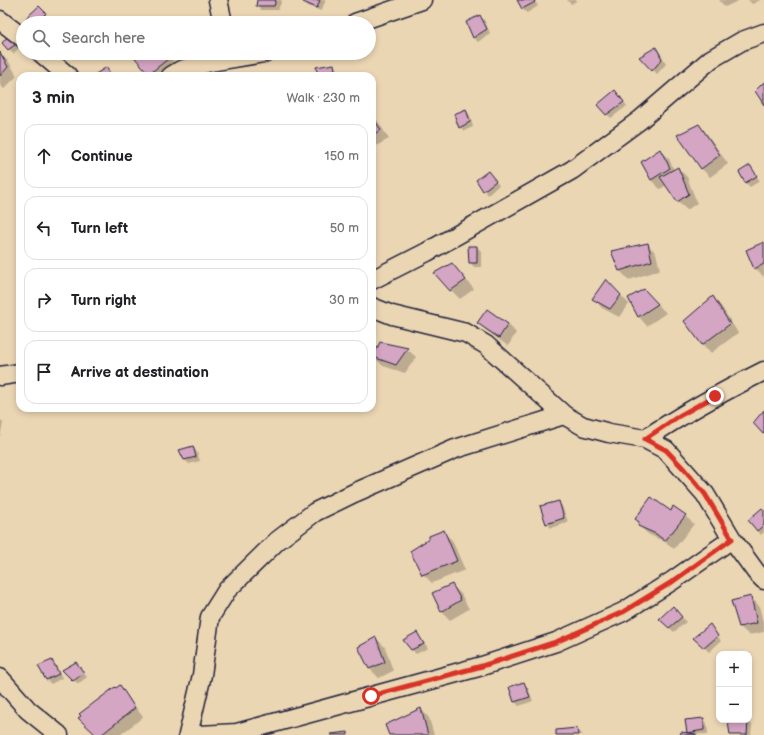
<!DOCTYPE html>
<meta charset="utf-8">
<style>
body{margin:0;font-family:"Balsamiq Sans",sans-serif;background:#f2f2f2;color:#202124}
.controls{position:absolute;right:12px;bottom:12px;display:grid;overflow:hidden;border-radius:8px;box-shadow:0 2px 6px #0003}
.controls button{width:36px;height:36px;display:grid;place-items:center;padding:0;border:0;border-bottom:1px solid #e0e0e0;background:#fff;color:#202124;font:20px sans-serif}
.stop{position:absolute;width:12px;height:12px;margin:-9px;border:3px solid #d93025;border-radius:50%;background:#fff}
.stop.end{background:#d93025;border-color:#fff;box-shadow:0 1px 4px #0008}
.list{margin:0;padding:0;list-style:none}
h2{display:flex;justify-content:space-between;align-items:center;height:52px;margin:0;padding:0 16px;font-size:17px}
h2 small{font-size:13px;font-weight:400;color:#757577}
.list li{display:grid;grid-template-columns:26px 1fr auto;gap:12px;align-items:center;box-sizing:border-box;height:64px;margin:0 8px 8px;padding:0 8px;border:1px solid #e0e0e0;border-radius:12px}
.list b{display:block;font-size:15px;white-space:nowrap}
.list em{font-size:13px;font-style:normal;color:#757577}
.icon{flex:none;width:22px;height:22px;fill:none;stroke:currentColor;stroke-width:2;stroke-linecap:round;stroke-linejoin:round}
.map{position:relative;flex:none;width:764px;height:735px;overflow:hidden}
.search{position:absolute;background:#fff;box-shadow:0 2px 6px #0003;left:16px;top:16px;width:360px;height:44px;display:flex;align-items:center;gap:10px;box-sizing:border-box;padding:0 14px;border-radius:22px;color:#757577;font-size:15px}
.panel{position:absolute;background:#fff;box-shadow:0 2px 6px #0003;left:16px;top:72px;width:360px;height:340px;border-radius:12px}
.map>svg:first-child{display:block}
.shadow{fill:#0003}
.building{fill:#d5a5c4;stroke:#22223b}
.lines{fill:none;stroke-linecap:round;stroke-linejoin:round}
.minor-casing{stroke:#22223b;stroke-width:21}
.minor{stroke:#ebd6b4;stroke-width:18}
.route{stroke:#d93025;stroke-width:5}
</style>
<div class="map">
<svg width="764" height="735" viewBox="0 0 764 735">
<rect width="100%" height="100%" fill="#ebd6b4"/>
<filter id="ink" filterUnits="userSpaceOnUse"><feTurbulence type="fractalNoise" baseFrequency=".025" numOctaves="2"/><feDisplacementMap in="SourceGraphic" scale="8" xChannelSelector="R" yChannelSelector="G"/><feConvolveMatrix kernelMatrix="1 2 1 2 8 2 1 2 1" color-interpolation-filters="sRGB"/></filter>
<g filter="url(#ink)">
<!-- shadow -->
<path class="shadow" d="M258,0H282L278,10H261L257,6Z
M305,0H326L321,11L308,6L304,2Z
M518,0H534L538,6L527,13L522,9Z
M567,0H578L571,4Z
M719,0H740L725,7Z
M748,0H761L752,4Z
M43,11L49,18L45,23H32Z
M480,16L484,20L490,33L478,42L474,38Z
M8,37L19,48L13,54L3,43Z
M656,48L660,52L666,64L657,74L641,57Z
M0,53L9,62L17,76L4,89L0,85Z
M94,53H108L101,60Z
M144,53H169L176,68L166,76H153L136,58Z
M333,65L342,74V76H319Z
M619,95L627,106L611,118L598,105Z
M466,111L470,115L473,127L464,131L460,127L455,115Z
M372,115L377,120L389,139L372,148Z
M699,125L707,134L728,164L710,177L701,168Z
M660,151L669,159L674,170L678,168L687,177L697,203L687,210L678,202L667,185L660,189L651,180L642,162Z
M750,167L760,181L750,187L746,183L740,173Z
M488,172L499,185L488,195L477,180Z
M764,243V277L755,268Z
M647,244L656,253L660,270L629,280L620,271L612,251Z
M469,247H477L481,251V267H474L470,262Z
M460,273L474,289L460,299L451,290Z
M615,289L629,304L619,317L602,308L594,299Z
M644,290L666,313L647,326L639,317L629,298Z
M713,298L721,306L738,333L711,353L703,345L685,321Z
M478,323L508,324L516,333L508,346L487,331Z
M407,349L416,357L405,373L383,366L374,357Z
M0,419L3,423L0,437Z
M193,447L197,452L200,461L189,464L185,460Z
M558,502L562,506L568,522L551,528L547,523Z
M673,507L685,516L694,524L674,549L665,542L648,534L639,526L671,513Z
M764,511V532L761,535L757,531Z
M443,532L452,540L465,570L432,583L423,574L430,540Z
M452,585L461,594L469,609L450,620L442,612Z
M751,597L759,606L764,626V632L749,635L740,627Z
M677,611L686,622L674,632L660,619Z
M714,630L721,641L709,652L695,638Z
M417,633L428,648L416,654L412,650Z
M376,638L385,647L393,671L379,678L370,669L359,647Z
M52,661L56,665L62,678L51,684L47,680L39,667Z
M76,664L87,677L78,684L64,670Z
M524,683L528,688L533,701L519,706L515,702Z
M119,687L127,696L143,717L120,735H97L116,689Z
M421,709L429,718L434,735H390Z
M703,719L707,723L708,734L681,735L690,734L688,732Z
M748,721L752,725L751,735H731Z
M577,729L583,735H557Z"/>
<!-- building -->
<path class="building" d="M257,0H276L274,6H256Z
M304,0H320L317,8L303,2Z
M517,0H534L535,2L522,9Z
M39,6L46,13L37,23H31L26,18Z
M480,15L487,29L473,38L466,22Z
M8,36L16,44L8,50L2,43Z
M656,47L662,59L652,71L639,57Z
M0,52L8,67L0,76Z
M142,53H166L168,59L149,74L135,58Z
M334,64L336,76H318L316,67Z
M107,67L111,76H95L94,75Z
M764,82V105L755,91Z
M615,90L624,102L606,115L597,105Z
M466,109L470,122L459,128L454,114Z
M372,116L381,130L372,135Z
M699,124L720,155L701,169L677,135Z
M660,149L670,168L651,180L641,162Z
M750,165L757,176L745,183L739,172Z
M678,167L689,194L677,202L660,177Z
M488,171L496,181L483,191L476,180Z
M764,242V264L754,269L746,250Z
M648,243L652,261L619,271L611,251Z
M468,246H477V263H469Z
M452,263L466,280L450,291L434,273Z
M606,279L621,295L610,309L592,299Z
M644,289L658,304L638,317L628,298Z
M713,296L730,324L702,345L684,321Z
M487,309L508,324L499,338L477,323Z
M380,342L408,348L396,365L373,357Z
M764,410V433L763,434L753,423Z
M193,446L196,457L184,460L179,450Z
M651,497L671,511L673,506L686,515L665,541L656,534L638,526L639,522L635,519Z
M559,501L564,518L546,524L540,506Z
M762,508L764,510V525L757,531L748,520Z
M444,530L457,561L422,575L410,551L429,539V536Z
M452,584L461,600L441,612L432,593Z
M751,596L757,623L739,627L731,601Z
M673,606L682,617L669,628L659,619Z
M710,624L718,636L704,648L693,638Z
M417,632L424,644L411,650L403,640Z
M376,637L385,662L369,669L358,647Z
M52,660L59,674L46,680L38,666Z
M76,662L84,673L73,681L62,670Z
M524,682L530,697L514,702L509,687Z
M120,685L135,708L101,735H96L78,718L81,716L79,714L115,687L116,688Z
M421,708L428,735H389L385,725Z
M704,718V730L687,733L685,720Z
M748,720L747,735H730L728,722Z
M577,728L578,735H556V730Z
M348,732V735H331V734Z
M681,732L696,734V735H680Z"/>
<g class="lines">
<!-- minor casing -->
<g class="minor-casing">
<path id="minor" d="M218,0L223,23
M0,20L23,38
M355,23L422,0
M41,53L68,76
M171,76L181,70L210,62L264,53
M372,280L427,252L572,170L640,120L711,59L742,41L764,33
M372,307L392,315L466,333L486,345L564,415L583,426L609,433L645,439L666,450L705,494L732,539L756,572L764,580
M0,376L20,373
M645,439C684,413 722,392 764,371
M0,678L28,710L59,735
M188,735L202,675L210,617L227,590L277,541L315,512L354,493L455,449L564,415
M200,735L237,733L482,666L556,642L623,612L672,581L732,539"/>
</g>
<!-- minor -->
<use href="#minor" class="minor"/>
</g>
</g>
<g class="lines" filter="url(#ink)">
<!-- route -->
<path class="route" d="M371,696L482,666L556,642L623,612L672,582L732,539L705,494L684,469L666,450L645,439L679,416L715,396"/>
</g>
</svg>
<div class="controls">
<button>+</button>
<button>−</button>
</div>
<div class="stop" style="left:371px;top:696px"></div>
<div class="stop end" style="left:715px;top:396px"></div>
<div class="search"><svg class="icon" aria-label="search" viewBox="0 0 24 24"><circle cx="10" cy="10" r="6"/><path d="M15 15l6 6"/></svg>Search here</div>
<section class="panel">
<h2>3 min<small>Walk · 230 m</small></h2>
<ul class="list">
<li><svg class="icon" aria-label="ahead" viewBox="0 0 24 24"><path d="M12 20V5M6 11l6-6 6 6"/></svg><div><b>Continue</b></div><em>150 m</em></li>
<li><svg class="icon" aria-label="left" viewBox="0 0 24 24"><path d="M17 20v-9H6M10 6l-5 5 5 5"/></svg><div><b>Turn left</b></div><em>50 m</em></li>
<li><svg class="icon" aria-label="right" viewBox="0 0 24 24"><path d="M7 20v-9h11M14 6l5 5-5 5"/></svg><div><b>Turn right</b></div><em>30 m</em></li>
<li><svg class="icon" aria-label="arrive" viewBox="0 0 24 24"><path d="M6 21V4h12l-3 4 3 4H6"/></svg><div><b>Arrive at destination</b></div></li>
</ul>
</section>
</div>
